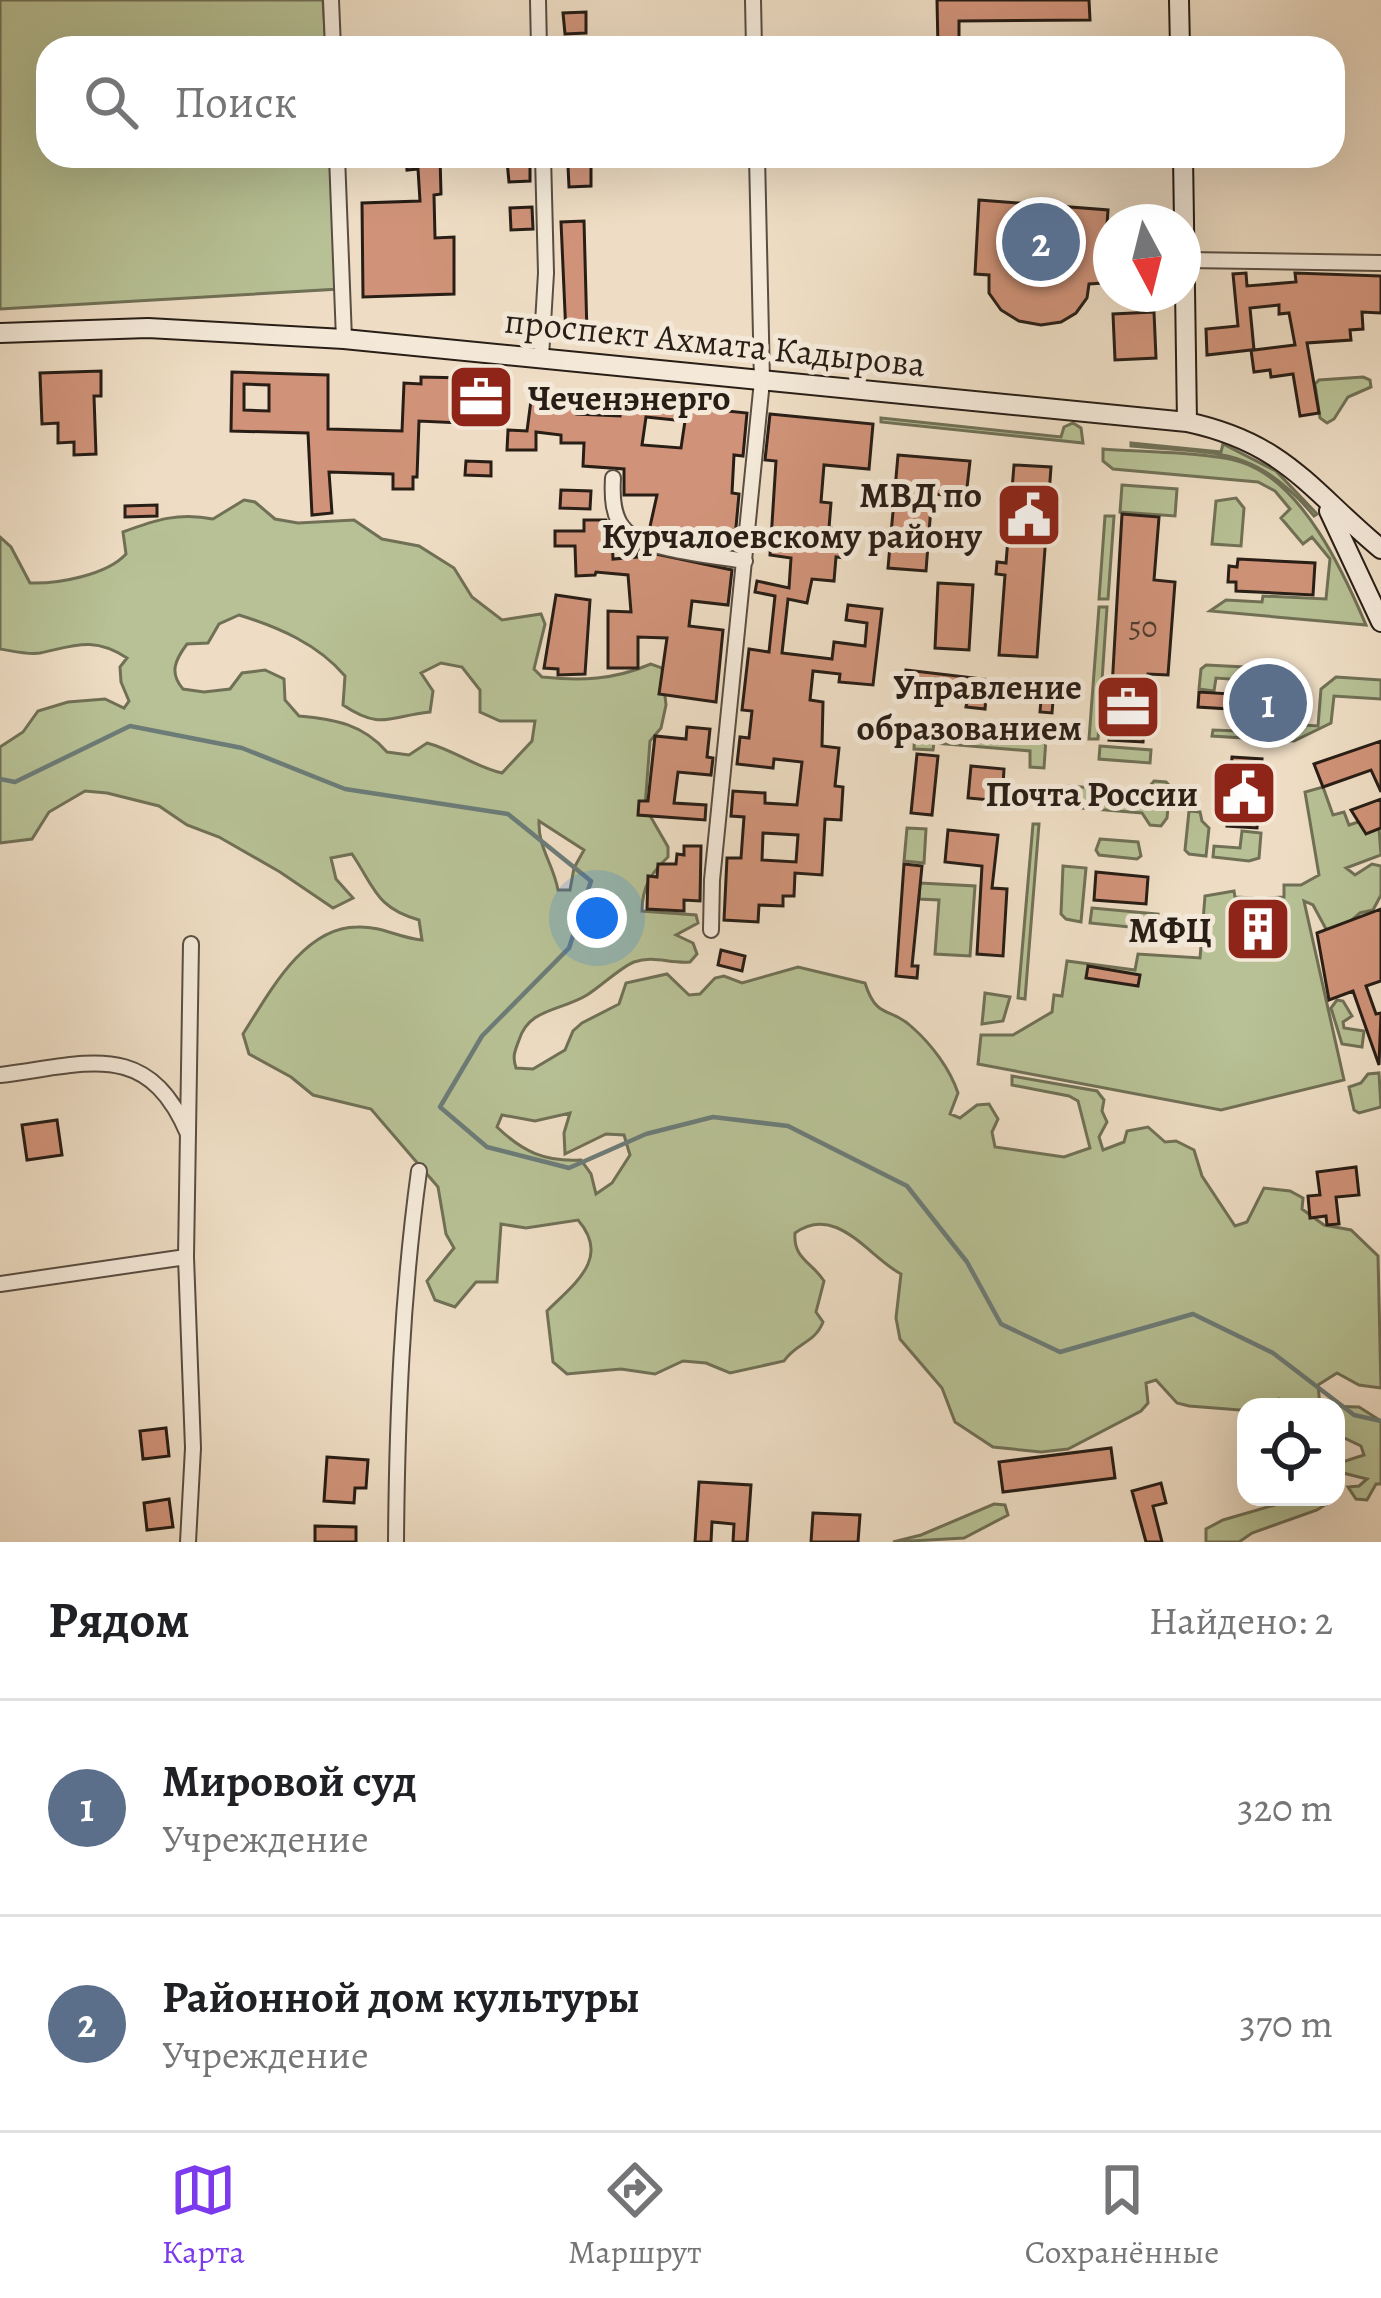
<!DOCTYPE html>
<html lang="ru">
<meta charset="utf-8">
<style>
body{margin:0;font-family:Alegreya,serif;background:#f2f2f2;color:#202124}
.controls{position:absolute;right:36px;bottom:36px;display:grid;overflow:hidden;border-radius:24px;box-shadow:0 12px 48px #0002}
.controls button{width:108px;height:108px;display:grid;place-items:center;padding:0;border:0;border-bottom:3px solid #e0e0e0;background:#fff;color:#202124;font:60px sans-serif}
.compass{position:absolute;left:1093px;top:204px;width:108px;height:108px;border-radius:50%;background:#fff;box-shadow:0 12px 48px #0002;rotate:173deg}
.you{position:absolute;left:597px;top:918px;width:42px;height:42px;margin:-30px;border:9px solid #fff;border-radius:50%;background:#1a73e8;box-shadow:0 0 0 18px #1a73e833}
.badge{display:grid;place-items:center;width:78px;height:78px;border-radius:50%;background:#7c3aed;color:#fff;font-size:39px;font-weight:700}
.pin{position:absolute;translate:-50% -50%;border:6px solid #fff;box-shadow:0 3px 12px #0006}
.list{margin:0;padding:0;list-style:none}
h2{display:flex;justify-content:space-between;align-items:center;height:156px;margin:0;padding:0 48px;font-size:51px}
h2 small{font-size:39px;font-weight:400;color:#757577}
.list li{display:grid;grid-template-columns:78px 1fr auto;gap:36px;align-items:center;box-sizing:border-box;height:216px;padding:0 48px;border-top:3px solid #e0e0e0}
.list b{display:block;font-size:45px;white-space:nowrap}
.list p{margin:0;font-size:39px;white-space:nowrap;color:#757577}
.list em{font-size:39px;font-style:normal;color:#757577}
.icon{flex:none;width:66px;height:66px;fill:none;stroke:currentColor;stroke-width:2;stroke-linecap:round;stroke-linejoin:round}
.map{position:relative;flex:none;width:1381px;height:1542px;overflow:hidden}
.search{position:absolute;background:#fff;box-shadow:0 12px 48px #0002;left:36px;right:36px;top:36px;height:132px;display:flex;align-items:center;gap:30px;box-sizing:border-box;padding:0 42px;border-radius:36px;color:#757577;font-size:45px}
.sheet{height:588px;background:#fff}
nav{display:flex;justify-content:space-around;align-items:center;box-sizing:border-box;height:168px;border-top:3px solid #e0e0e0;background:#fff;font-size:33px;color:#757577}
nav a{display:grid;justify-items:center;gap:6px}
nav .on{color:#7c3aed}
.map>svg:first-child{display:block}
.green{fill:#b7c195;stroke:#707056;stroke-width:3;fill-rule:evenodd}
.lines{fill:none;stroke-linecap:round;stroke-linejoin:round}
.stream{stroke:#6c7c78;stroke-width:4.5}
.building{fill:#d09379;stroke:#281e16;stroke-width:3;fill-rule:evenodd}
.street-casing{stroke:#5a4e42;stroke-width:18}
.secondary-casing{stroke:#281e16;stroke-width:22}
.street{stroke:#f4e9d9;stroke-width:14}
.secondary{stroke:#f4e9d9;stroke-width:18}
.labels{text-anchor:middle;dominant-baseline:central;stroke-width:10;stroke-linejoin:round;paint-order:stroke}
.number-label{font-size:30px;fill:#523b2f}
.street-label{font-size:36px;fill:#281e16;stroke:#f4e9d9}
.poi-label{font-size:36px;font-weight:bold;fill:#281e16;stroke:#f4e9d9;text-anchor:end}
</style>
<div class="map">
<svg width="1381" height="1542" viewBox="0 0 1381 1542">
<rect width="100%" height="100%" fill="#eeddc4"/>
<filter id="stains"><feTurbulence type="fractalNoise" baseFrequency=".00167" numOctaves="4"/><feColorMatrix values="0 0 0 0 .2 0 0 0 0 .09 0 0 0 0 .02 0 0 0 .5 -.17"/></filter>
<radialGradient id="worn" r=".72"><stop offset=".6" stop-color="#630" stop-opacity="0"/><stop offset="1" stop-color="#630" stop-opacity=".3"/></radialGradient>
<!-- green -->
<path class="green" d="M0,0H323L326,48H48V156H331L339,289L0,309Z
M1363,377L1370,380L1371,387L1348,397L1334,419L1327,423L1320,418L1315,384L1319,380Z
M881,418L1061,437L1064,427L1073,423L1081,428L1083,443L881,422Z
M1131,443L1221,452L1223,444L1276,471L1317,514L1314,516C1255,445 1216,454 1131,446Z
M1103,449C1137,452 1215,452 1244,463C1303,484 1343,571 1366,625L1210,611L1226,600L1262,602L1263,596L1326,599L1330,559L1312,537L1303,544L1281,518L1290,509L1275,491L1258,482L1113,469L1103,461Z
M1122,485L1177,489L1175,516L1120,512Z
M1236,498L1244,508L1241,546L1212,544L1216,501Z
M244,500L255,502L275,519L298,523L354,520L382,539L419,546L454,568L472,597L502,620L541,614L545,624L534,669L542,677C582,681 613,680 651,664L662,668L666,705L661,728L650,741L645,807L668,847V857C651,873 642,887 642,911L696,915L698,923L676,935L693,943L697,954L690,962C670,964 654,955 634,962C621,967 600,987 587,995C561,1011 529,1008 519,1040C515,1051 512,1056 516,1068L533,1069L565,1050L573,1031L582,1023L619,1004L626,983L667,974L689,995L700,994L715,978L724,976L742,983L798,967L865,983C877,1021 891,1006 913,1028C932,1045 950,1069 958,1093L950,1114L960,1118L977,1105L989,1104L998,1119L992,1132L995,1147L1064,1157L1090,1148L1078,1101L1069,1096L1012,1085V1076L1097,1091L1104,1100L1102,1111L1107,1122L1099,1137L1103,1150L1124,1142L1127,1131L1148,1127L1165,1142L1176,1141L1194,1150L1202,1176L1235,1226L1247,1222L1264,1188L1290,1191L1303,1198L1302,1209L1324,1225L1351,1230L1378,1256L1381,1388L1359,1385L1337,1373L1318,1385L1320,1406L1359,1407L1381,1421V1484H1376L1367,1500L1356,1499L1348,1487L1359,1486L1367,1479L1343,1473L1342,1462L1364,1455L1361,1446L1336,1434V1407H1287L1279,1399L1240,1410L1189,1406L1177,1403L1156,1380L1146,1383L1148,1403L1141,1411L1068,1449L1041,1452L993,1447L955,1422L942,1388L900,1339L896,1318L901,1274C869,1257 836,1203 795,1233C793,1259 812,1262 824,1281L816,1312L823,1322C815,1343 796,1343 784,1361L730,1373L706,1363L683,1361L655,1374L621,1369L567,1374L553,1362L547,1311C575,1283 611,1258 578,1220L526,1228L501,1224L497,1282H476L455,1307L435,1300L427,1281L454,1248L446,1234L438,1187L371,1109L313,1095L291,1077L249,1054L243,1034C268,995 303,927 357,927C383,926 398,938 422,940L419,920C376,908 375,888 352,854L331,858L336,879L353,898L333,908L280,872L219,837L187,825L159,806L107,793L85,791L49,812L32,839L0,843V747L23,732L38,711L68,702L105,699L124,708L129,701L121,682L120,667L127,658C93,636 74,646 40,653C28,655 13,651 0,649V537L11,547L30,583C58,584 107,575 126,554L123,532C155,520 179,512 213,519ZM239,615C278,627 318,644 345,676L343,705C382,731 389,716 430,712L433,691L421,673L441,663L462,667L480,690V712L500,721H535L532,741L502,773C475,767 454,750 427,743L409,755L387,752C363,724 334,719 299,716L285,700L284,679L265,670L242,673L230,689L204,692L183,689C169,673 175,660 187,644L208,643L219,624ZM539,821L584,850L574,868L570,890H558C553,863 538,848 539,821ZM570,1113L564,1133L565,1154L606,1134L624,1135L630,1155L612,1183L596,1194L591,1174L581,1160C545,1162 523,1152 497,1127L502,1115L535,1121Z
M1105,516H1114L1108,599H1099Z
M1099,607H1107L1098,739H1089Z
M1206,665L1244,667L1243,680L1216,678L1214,691L1199,689L1201,669Z
M1336,677L1381,680V699L1334,696L1331,723L1294,741L1212,736L1213,730L1239,731L1241,721L1318,726L1321,689Z
M915,725L1046,738L1044,768L1030,767V751L934,743L933,750L914,749Z
M1100,746L1151,750L1150,763L1099,759Z
M1154,781L1166,782L1170,786L1167,818L1161,826L1150,825L1142,813L1068,807L1070,786L1145,792Z
M1323,787L1333,815L1344,812L1349,825L1361,821L1379,828L1381,855L1346,868L1355,875L1372,864L1381,866V895L1373,910L1360,913L1337,933L1326,929L1313,905L1304,901L1344,1080L1221,1110L978,1064L981,1035H1013L1052,1012L1054,995L1062,996L1067,961L1135,970L1138,954L1200,958L1205,896L1234,891L1235,897L1253,898V907H1234V948L1283,949L1284,907H1268V898L1284,897V885H1301L1319,875L1305,792Z
M1189,811L1200,812L1202,821L1209,828L1206,856L1189,854L1185,850Z
M1033,824H1039L1025,999L1018,998Z
M907,828L926,829L924,863L904,861Z
M1242,831L1261,833L1259,858L1249,861L1213,857L1214,846L1240,848Z
M1100,839L1138,842L1141,856L1137,859L1099,855L1096,850Z
M1063,866L1086,868L1081,922L1066,919L1061,914Z
M920,883L975,886L970,956L935,954L939,900L919,899Z
M1092,908L1158,914L1157,923L1149,929L1090,923Z
M985,993L1010,997L1003,1021L982,1024Z
M1337,1000L1343,1001L1352,1016L1343,1022L1344,1028L1364,1031L1362,1047L1342,1044L1331,1008Z
M1379,1073L1381,1107L1359,1113L1354,1110L1349,1087L1361,1083L1368,1074Z
M1302,1497H1328L1330,1502L1317,1510L1252,1533L1239,1542H1206V1529L1223,1520Z
M994,1504L1005,1505L1008,1515L964,1538L893,1542L921,1535Z"/>
<g class="lines">
<!-- stream -->
<path class="stream" d="M0,779L15,782L130,726L242,748L345,789L508,814L591,881L569,948L482,1036L440,1107L487,1147L569,1168L646,1134L713,1117L788,1126L907,1186L967,1262L1001,1324L1060,1352L1193,1314L1273,1353L1354,1415L1381,1421"/>
</g>
<!-- building -->
<path class="building" d="M937,0H1089L1090,20L959,21V48H938Z
M586,12V33L565,34L563,13Z
M406,156H440L441,194L434,195L435,238L454,237V294L363,297L362,203L420,201L418,169L407,170Z
M530,159V181L509,182L507,161Z
M591,165V186L569,187L568,166Z
M979,200L1108,210L1103,283L1089,284L1087,298L1076,313L1061,322L1041,325L1019,321L1001,310L989,293V275L975,274Z
M532,207L533,229L511,230L510,208Z
M584,221L587,334L566,335L561,222Z
M1246,273L1247,286L1296,282L1295,273L1381,276V313L1362,312L1363,329L1350,330L1351,340L1307,343L1319,413L1300,416L1293,374L1271,377L1270,370L1254,372L1251,350L1207,355L1206,329L1238,326L1233,274ZM1279,305V314L1289,313L1295,345L1254,350L1250,308Z
M1154,312L1156,358L1115,360L1113,314Z
M101,371V396H94L96,454L74,455V442L58,443V423L42,424L40,373Z
M232,372L328,375V429L402,431L404,383L421,384V377L466,378L465,386L498,387L497,408L482,407V424L419,421L417,477H413V489H393V474L329,472L332,513L312,515L308,433L231,431ZM244,384L269,385V411L244,410Z
M532,393L552,395L551,407H578L577,414L620,416L621,400L747,413L743,456L734,455L732,493L739,494L735,538L729,537L728,547L649,531L657,495H624V469L583,466L584,443H561V435L536,432V450H507L508,430L527,431ZM646,417L685,421L681,448L642,445Z
M770,414L873,424L869,469L824,465L821,502L831,503L829,528L839,529L838,541L848,542L847,558L836,557L834,581L812,579L807,603L788,599L782,653L832,659L834,642L865,646L867,623L846,620L848,605L882,609L873,685L839,682L840,674L813,671L810,700L823,702L822,746L839,748L835,786L843,787L841,820L825,819L822,875L795,873L794,896H783V906L759,905L758,922L724,920L727,858H741L744,817L731,816L733,791L765,793V803L797,805L802,762L774,759L773,768L737,764L740,737L749,738L752,711L742,710L749,649L769,652L775,596L755,592L757,581L789,588L791,558L770,555L776,461L765,460ZM763,833L798,835L796,862L762,860Z
M898,455L970,461L966,497L932,494L926,571L888,568Z
M466,461L491,462V476L465,475Z
M1014,465L1051,467L1037,657L999,655L1005,575L996,574L997,562L1006,563Z
M561,490L591,491L590,509L560,508Z
M157,505V516L125,517V506Z
M1122,514L1159,517L1154,580L1175,582L1168,675L1148,674L1143,742L1109,740Z
M584,520H606L612,532L613,559L637,557V550L732,570L728,605L692,601L689,626L723,630L716,702L659,694L667,638L638,637V668H608V611L631,612L628,575L596,572L595,575L576,576L575,546H555V531H584Z
M1238,559L1315,563L1313,595L1236,591V582H1228L1229,566L1237,567Z
M938,583L973,585L969,650L935,648Z
M556,595L590,600L585,674L558,675V669L544,668Z
M906,670L1008,682L1006,701L986,698L985,709L966,707L968,696L904,689Z
M1231,683L1308,687L1306,723L1229,719V709L1198,707L1199,692L1230,694Z
M1042,688L1054,689L1052,713L1040,712Z
M687,727L710,729L707,757L713,758L711,775L678,772L674,803L706,805L705,820L638,815L639,801H648L655,736L686,739Z
M1381,741V792L1371,770L1323,787L1314,764Z
M917,754L938,756L932,815L911,813Z
M1232,757L1262,759L1257,828L1227,826Z
M971,766L1004,769L1002,801L968,798Z
M1381,799V828L1366,834L1351,810Z
M948,830L998,835L992,888L1007,889L1003,956L977,954L982,866L945,862Z
M684,846H701L700,901L684,900V911L647,909L648,876L657,877L658,864H676L677,854L684,855Z
M904,864L922,866L912,966H918L917,978L896,976Z
M1096,872L1148,877L1146,904L1094,900Z
M1381,909V981L1366,986L1376,1014L1381,1013L1379,1065L1353,991L1329,1000L1317,933Z
M1240,916H1276L1275,942L1240,941Z
M721,950L745,956L742,971L718,965Z
M1088,966L1140,975L1138,986L1086,978Z
M57,1120L62,1155L27,1160L22,1125Z
M1356,1167L1359,1195L1336,1197L1339,1224L1327,1225L1326,1216L1310,1218L1308,1196L1320,1195L1317,1172Z
M166,1428L169,1456L143,1459L140,1431Z
M1111,1448L1115,1478L1003,1492L999,1462Z
M327,1457L368,1460L366,1488H355L354,1503L324,1501Z
M699,1482L751,1485L747,1542H733L734,1524L712,1522L711,1542H695Z
M1161,1483L1166,1503L1153,1506L1162,1542H1146L1132,1491Z
M169,1499L173,1527L147,1530L144,1503Z
M813,1513L860,1515L858,1542H811Z
M315,1526L356,1527V1542H315Z"/>
<g class="lines">
<!-- street casing -->
<g class="street-casing">
<path id="street" d="M331,0L333,48
M538,0L539,48
M753,0L754,48
M337,156L344,339
M1186,260L1381,263
M541,357L546,273L543,156
M613,478C612,495 612,518 626,531C646,550 717,556 745,561
M711,930L712,880L762,381L757,156
M0,1075C85,1065 147,1037 188,1134
M0,1284L186,1257
M188,1542L193,1448L186,1257L191,944
M396,1542C397,1417 402,1295 419,1171"/>
</g>
<!-- secondary casing -->
<g class="secondary-casing">
<path id="secondary" d="M1179,0L1180,48
M1183,156L1187,422
M0,333L148,328L344,339L1187,422C1285,443 1309,489 1381,549
M1329,511L1381,622"/>
</g>
<!-- street -->
<use href="#street" class="street"/>
<!-- secondary -->
<use href="#secondary" class="secondary"/>
</g>
<!-- icons -->
<defs>
<g id="office-square" transform="scale(3.45)"><rect x="-9" y="-9" width="18" height="18" rx="4" fill="#8f2418" stroke="#f4e9d9"/><path d="M-6-3h4V-5.5h4V-3h4V5H-6ZM-1-4.5V-3h2v-1.5ZM-6 0V1H6V0Z" fill="#fff"/></g>
<g id="civic-square" transform="scale(3.45)"><rect x="-9" y="-9" width="18" height="18" rx="4" fill="#8f2418" stroke="#f4e9d9"/><path d="M-.6-6.5H3V-4.5H.6V-3L4-1V1h2V6H-6V1h2V-1L-.6-3ZM-1.2 2.5V6h2.4V2.5Z" fill="#fff"/></g>
<g id="building-square" transform="scale(3.45)"><rect x="-9" y="-9" width="18" height="18" rx="4" fill="#8f2418" stroke="#f4e9d9"/><path d="M-4-6H4V6H1V3H-1V6H-4ZM-2.5-4.3h1.7v1.8h-1.7ZM.8-4.3h1.7v1.8H.8ZM-2.5-1h1.7V.8h-1.7ZM.8-1h1.7V.8H.8Z" fill="#fff"/></g>
</defs>
<g fill-rule="evenodd">
<use href="#office-square" x="481" y="397"/>
<use href="#civic-square" x="1029" y="515"/>
<use href="#office-square" x="1128" y="707"/>
<use href="#civic-square" x="1244" y="793"/>
<use href="#building-square" x="1258" y="929"/>
</g>
<g class="labels">
<!-- number labels -->
<g class="number-label">
<text x="1143" y="627">50</text>
</g>
<!-- street labels -->
<g class="street-label">
<text transform="translate(715 342) rotate(6)">проспект Ахмата Кадырова</text>
</g>
<!-- poi labels -->
<g class="poi-label">
<text x="528" y="397" text-anchor="start">Чеченэнерго</text>
<text x="982" y="494">МВД по<tspan x="982" dy="41">Курчалоевскому району</tspan></text>
<text x="1082" y="686">Управление<tspan x="1082" dy="41">образованием</tspan></text>
<text x="1198" y="793">Почта России</text>
<text x="1212" y="929">МФЦ</text>
</g>
</g>
<rect width="100%" height="100%" filter="url(#stains)"/>
<rect width="100%" height="100%" fill="url(#worn)"/>
</svg>
<div class="controls">
<button><svg class="icon" aria-label="locate" viewBox="0 0 24 24"><circle cx="12" cy="12" r="6"/><path d="M12 2v4M12 18v4M2 12h4M18 12h4"/></svg></button>
</div>
<svg class="compass" viewBox="-18 -18 36 36"><path d="M0-13l5 13h-10z" fill="#e53935"/><path d="M0 13l5-13h-10z" fill="#757577"/></svg>
<div class="you"></div>
<div class="pin badge" style="left:1268px;top:703px;background:#5c6f8a">1</div>
<div class="pin badge" style="left:1041px;top:242px;background:#5c6f8a">2</div>
<div class="search"><svg class="icon" aria-label="search" viewBox="0 0 24 24"><circle cx="10" cy="10" r="6"/><path d="M15 15l6 6"/></svg>Поиск</div>
</div>
<section class="sheet">
<h2>Рядом<small>Найдено: 2</small></h2>
<ul class="list">
<li><span class="badge" style="background:#5c6f8a">1</span><div><b>Мировой суд</b><p>Учреждение</p></div><em>320 m</em></li>
<li><span class="badge" style="background:#5c6f8a">2</span><div><b>Районной дом культуры</b><p>Учреждение</p></div><em>370 m</em></li>
</ul>
</section>
<nav>
<a class="on"><svg class="icon" aria-label="map" viewBox="0 0 24 24"><path d="M3 6l6-2 6 2 6-2v14l-6 2-6-2-6 2zM9 4v14M15 6v14"/></svg>Карта</a>
<a><svg class="icon" aria-label="directions" viewBox="0 0 24 24"><path d="M12 3l9 9-9 9-9-9zM9 14v-3h6M13 9l2 2-2 2"/></svg>Маршрут</a>
<a><svg class="icon" aria-label="saved" viewBox="0 0 24 24"><path d="M7 4h10v16l-5-4-5 4z"/></svg>Сохранённые</a>
</nav>
